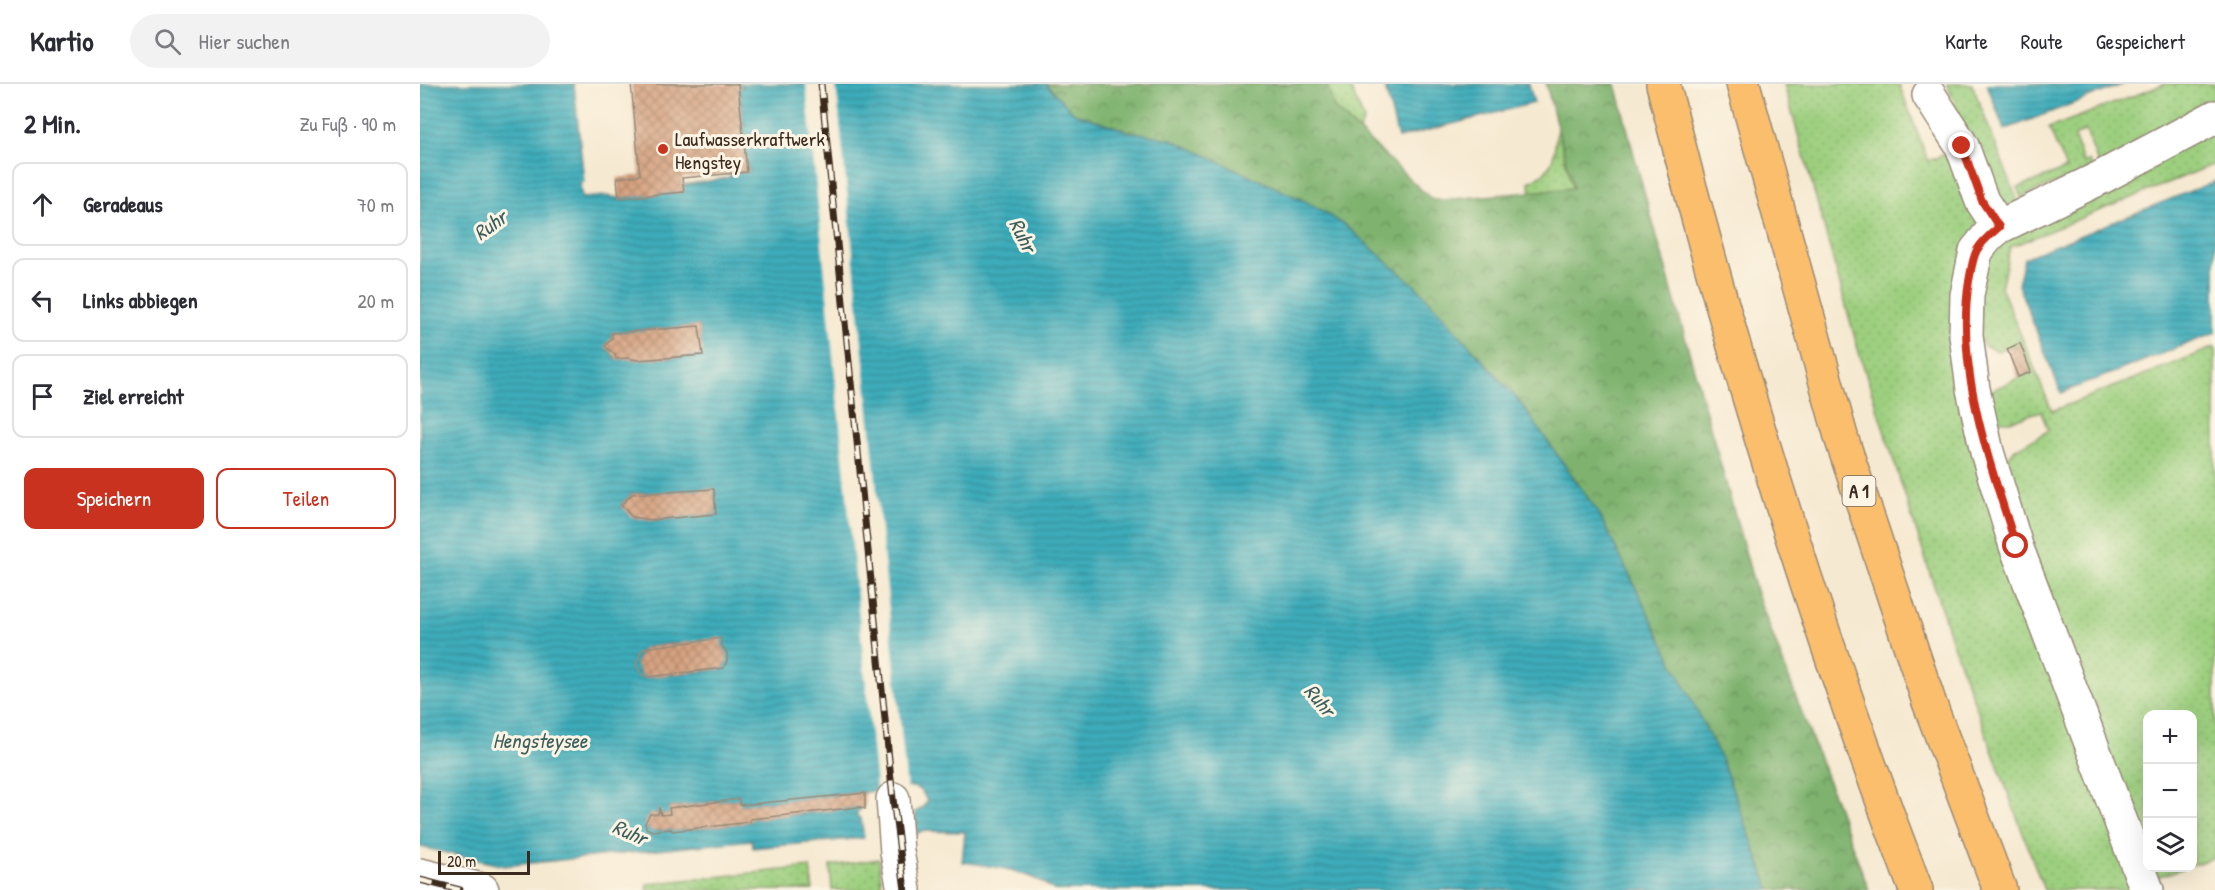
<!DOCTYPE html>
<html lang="de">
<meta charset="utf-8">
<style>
body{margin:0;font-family:"Patrick Hand",sans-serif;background:#f2f2f3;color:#2b2b33}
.controls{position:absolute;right:18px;bottom:18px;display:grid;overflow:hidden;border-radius:12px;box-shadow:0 6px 24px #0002}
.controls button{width:54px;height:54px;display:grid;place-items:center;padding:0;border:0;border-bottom:2px solid #e1e1e2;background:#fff;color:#2b2b33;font:30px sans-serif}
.scale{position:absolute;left:18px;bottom:15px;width:92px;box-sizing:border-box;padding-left:6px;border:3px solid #3b2a1e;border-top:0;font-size:16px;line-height:21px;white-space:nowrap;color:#3b2a1e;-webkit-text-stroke:4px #fcf5e5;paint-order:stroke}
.stop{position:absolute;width:18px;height:18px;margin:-14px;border:4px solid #c8321e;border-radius:50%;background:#fff}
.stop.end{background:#c8321e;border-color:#fff;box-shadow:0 2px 6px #0008}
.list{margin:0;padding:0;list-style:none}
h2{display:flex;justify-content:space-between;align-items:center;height:78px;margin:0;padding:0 24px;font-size:26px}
h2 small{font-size:20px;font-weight:400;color:#7c7c81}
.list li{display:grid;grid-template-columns:39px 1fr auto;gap:18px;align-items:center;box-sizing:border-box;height:84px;margin:0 12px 12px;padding:0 12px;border:2px solid #e1e1e2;border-radius:12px}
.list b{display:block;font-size:22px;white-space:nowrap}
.list em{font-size:20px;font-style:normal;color:#7c7c81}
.actions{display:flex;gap:12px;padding:18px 24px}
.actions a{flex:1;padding:14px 0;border:2px solid #c8321e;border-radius:12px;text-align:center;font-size:21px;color:#c8321e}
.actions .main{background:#c8321e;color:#fff}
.icon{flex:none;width:33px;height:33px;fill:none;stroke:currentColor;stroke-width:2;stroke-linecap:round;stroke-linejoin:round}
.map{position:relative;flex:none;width:1795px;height:806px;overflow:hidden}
header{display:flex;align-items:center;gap:36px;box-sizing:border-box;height:84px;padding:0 30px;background:#fff;border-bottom:2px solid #e1e1e2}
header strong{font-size:28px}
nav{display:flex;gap:33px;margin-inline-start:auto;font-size:21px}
.search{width:420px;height:54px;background:#f2f2f3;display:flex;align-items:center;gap:15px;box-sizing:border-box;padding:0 21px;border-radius:33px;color:#7c7c81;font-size:22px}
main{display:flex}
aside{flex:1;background:#fff}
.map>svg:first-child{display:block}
.grass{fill:url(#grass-dots);stroke:#6c7c4e;stroke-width:1.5}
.forest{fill:url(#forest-crowns);stroke:#5c6e46;stroke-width:1.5}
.water{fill:url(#water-rules);stroke:#3c6b6c;stroke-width:1.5;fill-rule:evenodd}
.pier{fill:#f6e9d1}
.building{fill:url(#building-cross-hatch)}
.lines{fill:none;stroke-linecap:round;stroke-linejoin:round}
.minor-casing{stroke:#988a78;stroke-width:36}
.highway-casing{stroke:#988a78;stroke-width:36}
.minor{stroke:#fff;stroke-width:33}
.highway{stroke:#fabe6d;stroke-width:33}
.rail-casing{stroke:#3b2a1e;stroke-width:7}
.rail{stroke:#fcf5e5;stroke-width:4.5;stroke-dasharray:14;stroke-linecap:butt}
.route{stroke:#c8321e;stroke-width:8}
.poi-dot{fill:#c8321e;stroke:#fcf5e5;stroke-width:2}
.labels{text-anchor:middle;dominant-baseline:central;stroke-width:6;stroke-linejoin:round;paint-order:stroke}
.shield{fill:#fcf5e5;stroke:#75675a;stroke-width:1.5}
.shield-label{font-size:18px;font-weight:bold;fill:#3b2a1e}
.poi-label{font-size:20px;fill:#3b2a1e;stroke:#fcf5e5;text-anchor:start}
.water-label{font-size:21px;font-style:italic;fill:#3c5e5c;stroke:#fcf5e5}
</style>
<header>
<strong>Kartio</strong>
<div class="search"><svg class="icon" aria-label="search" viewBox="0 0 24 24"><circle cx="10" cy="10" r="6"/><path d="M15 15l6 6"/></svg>Hier suchen</div>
<nav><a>Karte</a><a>Route</a><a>Gespeichert</a></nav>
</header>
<main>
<aside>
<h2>2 Min.<small>Zu Fuß · 90 m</small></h2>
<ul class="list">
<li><svg class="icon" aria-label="ahead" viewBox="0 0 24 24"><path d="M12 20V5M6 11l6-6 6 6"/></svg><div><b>Geradeaus</b></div><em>70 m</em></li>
<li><svg class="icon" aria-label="left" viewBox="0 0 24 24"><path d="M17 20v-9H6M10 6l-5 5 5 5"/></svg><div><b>Links abbiegen</b></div><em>20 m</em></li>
<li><svg class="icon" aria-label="arrive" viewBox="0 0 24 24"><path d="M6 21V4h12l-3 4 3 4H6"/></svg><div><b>Ziel erreicht</b></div></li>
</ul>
<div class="actions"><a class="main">Speichern</a><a>Teilen</a></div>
</aside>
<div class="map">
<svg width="1795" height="806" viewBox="0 0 1795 806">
<defs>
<pattern id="grass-dots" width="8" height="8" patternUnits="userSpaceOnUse" patternTransform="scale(1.5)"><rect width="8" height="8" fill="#9dcf7f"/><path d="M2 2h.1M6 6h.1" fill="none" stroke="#88b26d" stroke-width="1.8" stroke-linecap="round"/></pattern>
<pattern id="forest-crowns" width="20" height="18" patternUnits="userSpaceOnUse" patternTransform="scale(1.5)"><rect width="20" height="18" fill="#7eb26e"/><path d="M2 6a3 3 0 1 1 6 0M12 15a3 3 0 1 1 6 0" fill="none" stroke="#68915a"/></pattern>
<pattern id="water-rules" width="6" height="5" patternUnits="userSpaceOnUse" patternTransform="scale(1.5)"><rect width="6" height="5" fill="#3dacba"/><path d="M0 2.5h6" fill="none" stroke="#348c97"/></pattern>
<pattern id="building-cross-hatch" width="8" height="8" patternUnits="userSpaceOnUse" patternTransform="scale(1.5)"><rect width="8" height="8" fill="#d6a381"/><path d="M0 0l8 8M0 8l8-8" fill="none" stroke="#af8569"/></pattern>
</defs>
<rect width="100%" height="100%" fill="#fcf5e5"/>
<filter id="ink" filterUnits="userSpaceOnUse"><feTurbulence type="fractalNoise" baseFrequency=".0167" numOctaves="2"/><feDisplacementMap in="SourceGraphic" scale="12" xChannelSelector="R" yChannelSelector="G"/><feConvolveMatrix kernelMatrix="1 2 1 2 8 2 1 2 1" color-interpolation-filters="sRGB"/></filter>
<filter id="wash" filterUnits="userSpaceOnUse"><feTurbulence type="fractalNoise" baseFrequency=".008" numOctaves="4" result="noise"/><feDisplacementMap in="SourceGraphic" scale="24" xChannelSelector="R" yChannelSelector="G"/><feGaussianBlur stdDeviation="1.35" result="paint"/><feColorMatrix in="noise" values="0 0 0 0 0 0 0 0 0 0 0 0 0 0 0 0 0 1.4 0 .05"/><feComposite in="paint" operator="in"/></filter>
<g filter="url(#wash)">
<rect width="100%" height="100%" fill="#f6e9d1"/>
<!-- grass -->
<path class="grass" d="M907,0H929L944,36L939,48L914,24Z
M1364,0H1479L1508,77L1535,66L1558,131L1537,253L1718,806H1624L1532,558L1438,265Z
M1527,0H1552L1598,118L1592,124L1577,117L1570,109Z
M1745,0H1795V25L1680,85L1666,47L1654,52L1663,78L1669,77L1674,89L1644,96L1601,113L1597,104L1646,85L1629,44Z
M1795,40V80L1590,163L1581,203L1632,327L1795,263V773L1773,781L1772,630H1728V784H1764L1737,793H1731L1727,788L1595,438L1579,386L1595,365L1628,347L1621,327L1590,337L1567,336L1564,321L1568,308L1611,288L1600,260L1577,267L1565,262L1556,253C1558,217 1553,182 1579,154Z
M1137,42L1153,105L1111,108L1109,98C1137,86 1134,69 1137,42Z
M459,775L462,806H412L410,782Z
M390,783L393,806H227V800Z"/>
<!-- forest -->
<path class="forest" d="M626,0H907L914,24L1008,112L1013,116H1023L1153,104L1126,0H1196L1215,75L1337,510L1449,806H1350L1302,677L949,163L925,141L751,55L708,47L653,29Z"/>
<!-- water -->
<path class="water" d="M0,0H154L164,98L160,99L162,114L186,112L199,114L263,108V101L308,94L312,89L329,88L330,85H327L322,42L328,40L322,39L319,4L323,3L318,0H626L654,29L708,47L751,55L891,120L925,141L1000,206L1099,317L1178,428L1302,677L1350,806H634C606,786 575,782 542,778L545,748L501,747L497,750L495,728L501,725L507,718C504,709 501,705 492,703L320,721L318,715L249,724L250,730L241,731L239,727L238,730L230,731L225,739L226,744L236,747L251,745L252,747L322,739L330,737V735L440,723V726L437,727V733L441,734L444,754L333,764L332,756L84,782L0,763ZM279,242L282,271L218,276L196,275L186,262L192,254V249ZM294,405L296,430L231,436L213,433L201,421L212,410ZM254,560L302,562C308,570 308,576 304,584L299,585L227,593L222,591L216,581L220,569L224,564Z
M964,0H1109L1114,19L978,54Z
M1567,0H1704L1584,46Z
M1795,97V249L1641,309L1598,201L1604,174Z"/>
<!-- pier -->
<path class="pier" d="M386,0H416L487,707L457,711Z"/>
<g id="blocks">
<!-- building -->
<path class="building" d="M211,0H318L327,88L262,94L264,108L199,114L197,94L220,91Z
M279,242L283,271L217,276L207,274L196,275L195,271L185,262L192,254V249Z
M1600,259L1611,288L1598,293L1587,265Z
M294,405L296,430L231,436L212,433L201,421L212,410Z
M301,554L302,562L307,569V577L304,584L227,593L222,591L216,581L220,569L224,564Z
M445,709V725L440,723L330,735V737L322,739L252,747L251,745L232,747L226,744L225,739L230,730H238L239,723L241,731L250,730L249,724L319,715L320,721Z"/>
</g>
</g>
<g filter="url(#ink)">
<use href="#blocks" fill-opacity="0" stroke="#988a78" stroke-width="1.5"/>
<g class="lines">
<!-- minor casing -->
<g class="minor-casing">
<path id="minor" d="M1509,11L1542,62L1562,117L1579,143
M473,715L477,768L484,806
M0,791L62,806
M1727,806L1596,462L1567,368L1553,305L1546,251L1547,211L1556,167L1569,151L1579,143L1680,94L1795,33"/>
</g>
<!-- highway casing -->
<g class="highway-casing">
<path id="highway" d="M1243,0C1312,273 1395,543 1496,806
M1323,0L1422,356L1509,618L1580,806"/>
</g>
<!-- minor -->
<use href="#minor" class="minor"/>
<!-- highway -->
<use href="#highway" class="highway"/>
<!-- rail casing -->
<g class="rail-casing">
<path id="rail" d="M401,0L473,715L485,806
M0,796L40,806"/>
</g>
<!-- rail -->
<use href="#rail" class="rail"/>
</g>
</g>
<g class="lines" filter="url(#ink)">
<!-- route -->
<path class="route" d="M1542,62L1562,117L1579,143C1571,150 1562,157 1557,166C1552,175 1551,188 1549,197C1535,286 1570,378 1596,462"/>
</g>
<!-- markers -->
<circle class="poi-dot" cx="243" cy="65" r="6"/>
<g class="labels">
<!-- shield labels -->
<rect class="shield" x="1422.5" y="392" width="33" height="30" rx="4.5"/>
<g class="shield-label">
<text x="1439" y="407">A 1</text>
</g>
<!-- poi labels -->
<g class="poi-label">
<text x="255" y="54">Laufwasserkraftwerk<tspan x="255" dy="23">Hengstey</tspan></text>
</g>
<!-- water labels -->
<g class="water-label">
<text transform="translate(70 141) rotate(-36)">Ruhr</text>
<text transform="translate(603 151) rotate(63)">Ruhr</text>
<text transform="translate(900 616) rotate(50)">Ruhr</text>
<text x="120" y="656">Hengsteysee</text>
<text transform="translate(210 748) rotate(24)">Ruhr</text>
</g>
</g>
</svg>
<div class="controls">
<button>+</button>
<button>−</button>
<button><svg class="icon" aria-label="layers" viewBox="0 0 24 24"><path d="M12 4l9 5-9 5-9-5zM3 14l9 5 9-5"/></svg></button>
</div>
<div class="scale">20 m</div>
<div class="stop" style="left:1596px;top:462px"></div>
<div class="stop end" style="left:1542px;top:62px"></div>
</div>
</main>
